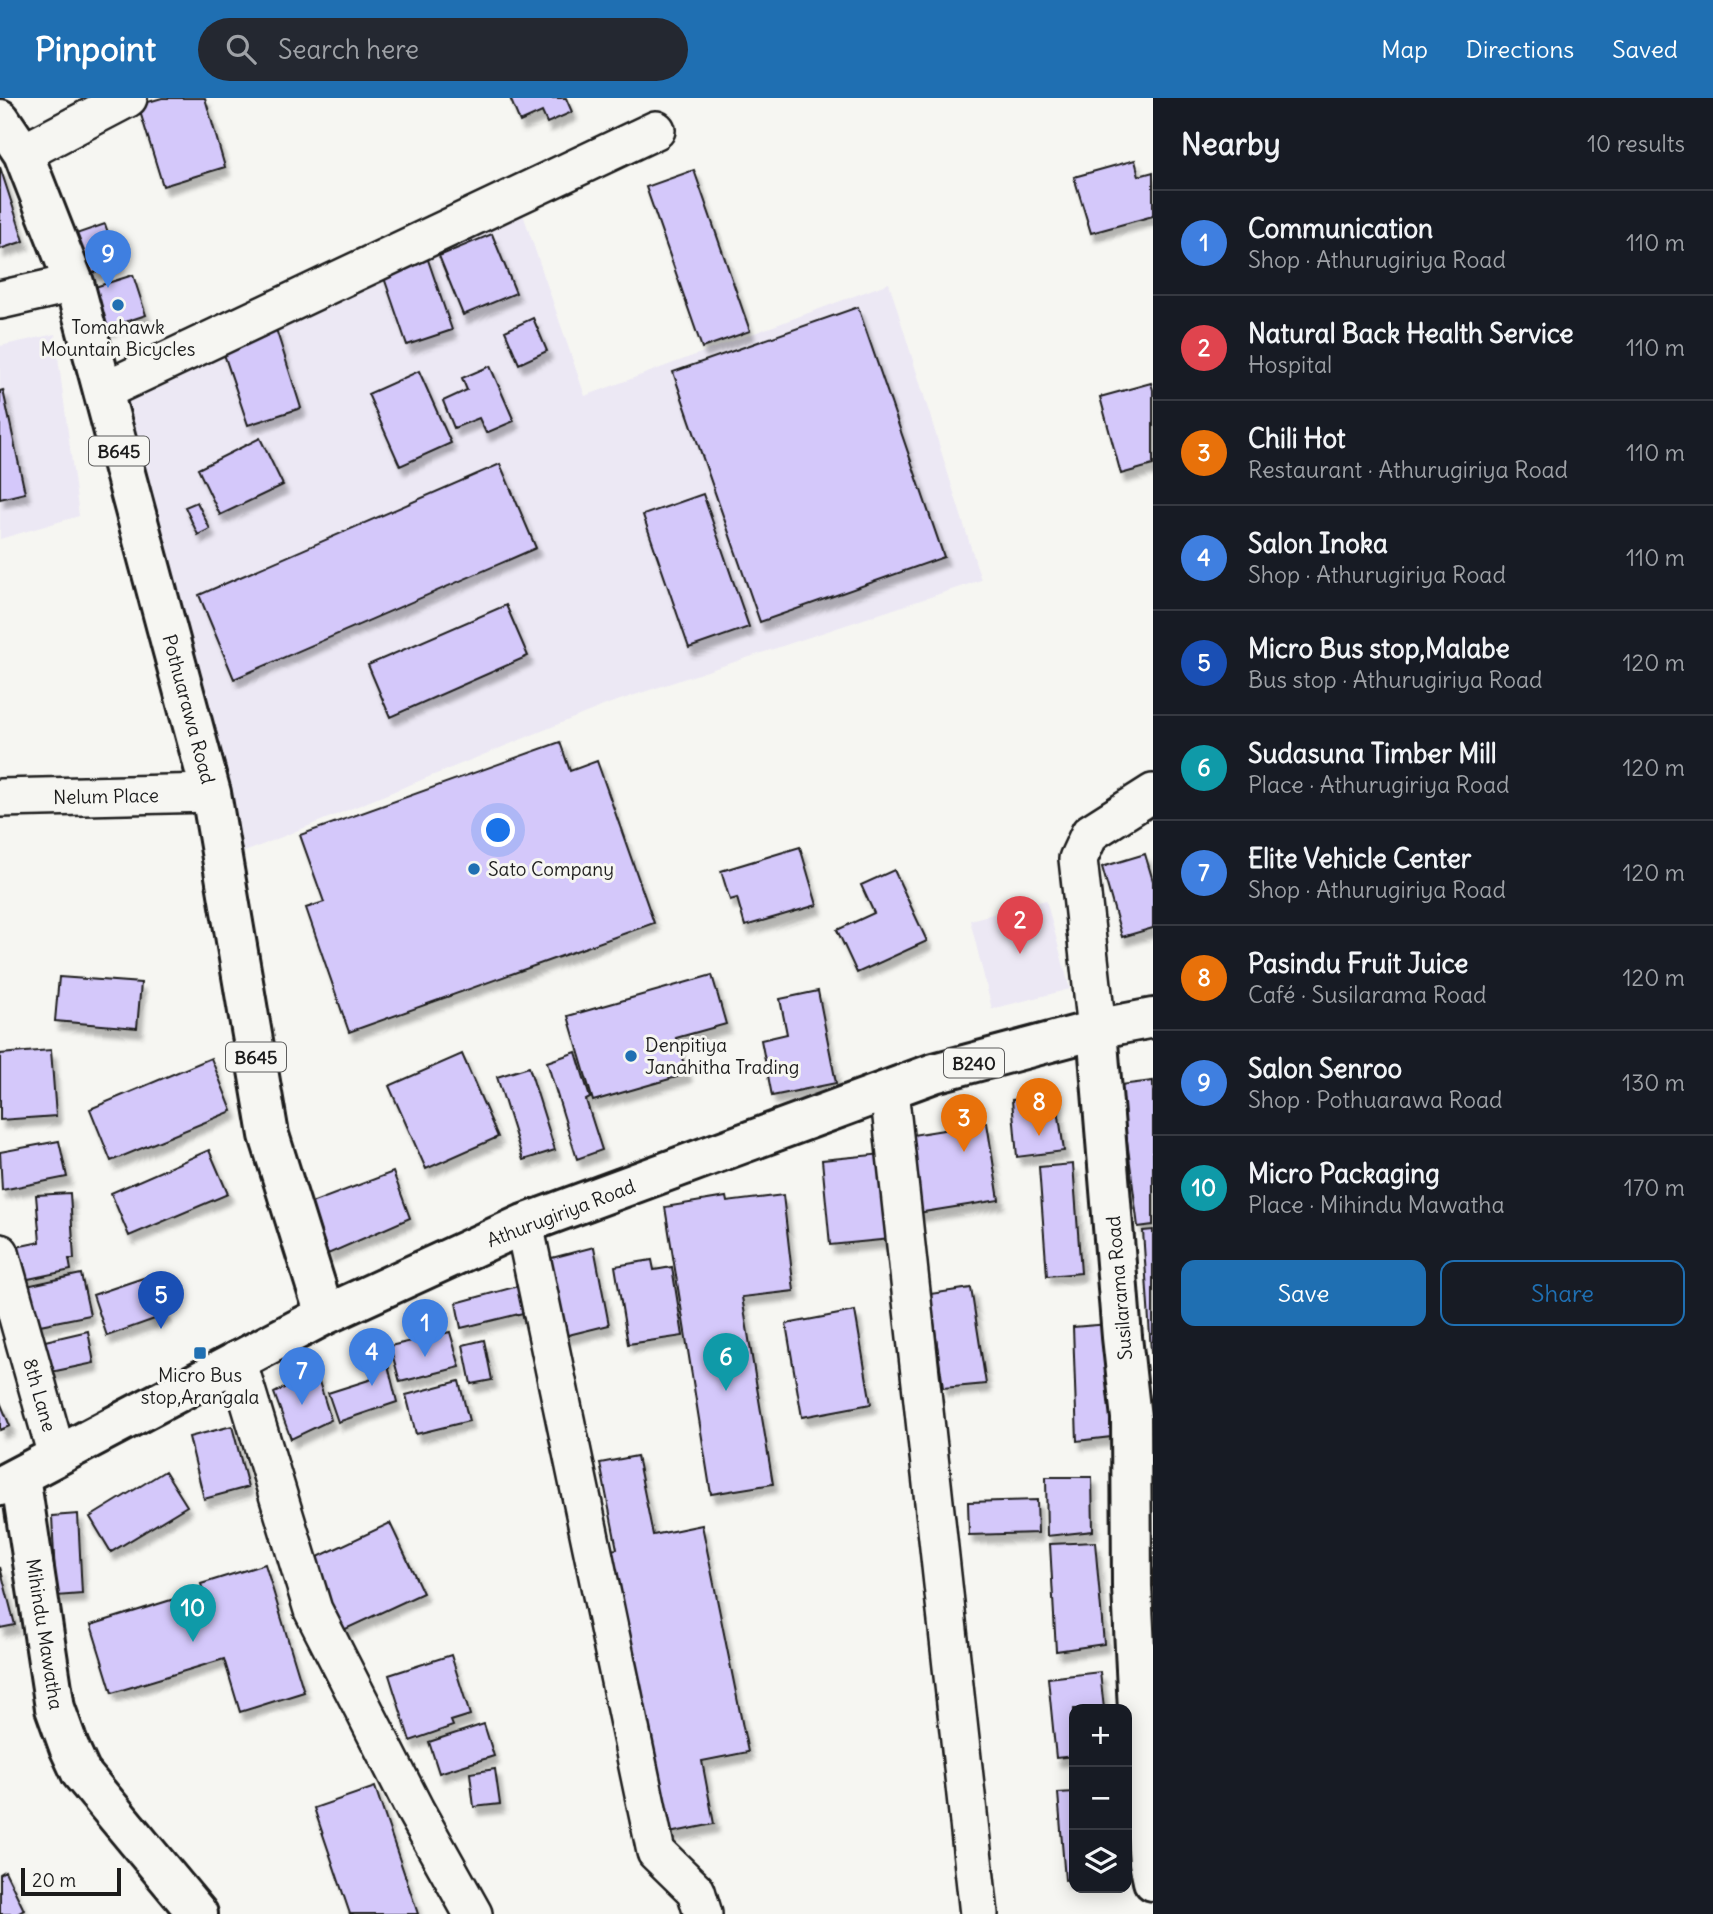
<!DOCTYPE html>
<meta charset="utf-8">
<style>
body{margin:0;font-family:Delius,sans-serif;background:#242831;color:#f1f3f6}
.controls{position:absolute;right:21px;bottom:21px;display:grid;overflow:hidden;border-radius:14px;box-shadow:0 4px 18px #0003}
.controls button{width:63px;height:63px;display:grid;place-items:center;padding:0;border:0;border-bottom:2px solid #363941;background:#171b24;color:#f1f3f6;font:35px sans-serif}
.scale{position:absolute;left:21px;bottom:18px;width:100px;box-sizing:border-box;padding-left:7px;border:4px solid #1c1c1c;border-top:0;font-size:19px;line-height:24px;white-space:nowrap;color:#1c1c1c;-webkit-text-stroke:5px #f6f6f2;paint-order:stroke}
.you{position:absolute;left:499px;top:733px;width:24px;height:24px;margin:-18px;border:5px solid #fff;border-radius:50%;background:#1a73e8;box-shadow:0 0 0 10px #1a73e833}
.badge{display:grid;place-items:center;width:46px;height:46px;border-radius:50%;background:#1f6fb2;color:#fff;font-size:23px;font-weight:700}
.pin{position:absolute;translate:-50% -58px;filter:drop-shadow(0 2px 4px #0008)}
.pin::after{content:'';position:absolute;top:37px;width:24px;height:21px;background:inherit;clip-path:polygon(0 0,100% 0,50% 100%)}
.list{margin:0;padding:0;list-style:none}
h2{display:flex;justify-content:space-between;align-items:center;height:91px;margin:0;padding:0 28px;font-size:30px}
h2 small{font-size:23px;font-weight:400;color:#9ea1a6}
.list li{display:grid;grid-template-columns:46px 1fr auto;gap:21px;align-items:center;box-sizing:border-box;height:105px;padding:0 28px;border-top:2px solid #363941}
.list b{display:block;font-size:26px;white-space:nowrap}
.list p{margin:0;font-size:23px;white-space:nowrap;color:#9ea1a6}
.list em{font-size:23px;font-style:normal;color:#9ea1a6}
.actions{display:flex;gap:14px;padding:21px 28px}
.actions a{flex:1;padding:16px 0;border:2px solid #1f6fb2;border-radius:14px;text-align:center;font-size:24px;color:#1f6fb2}
.actions .main{background:#1f6fb2;color:#fff}
.icon{flex:none;width:38px;height:38px;fill:none;stroke:currentColor;stroke-width:2;stroke-linecap:round;stroke-linejoin:round}
.map{position:relative;flex:none;width:1153px;height:1816px;overflow:hidden}
header{display:flex;align-items:center;gap:42px;box-sizing:border-box;height:98px;padding:0 35px;background:#1f6fb2;color:#fff}
header strong{font-size:33px}
nav{display:flex;gap:38px;margin-inline-start:auto;font-size:24px}
.search{width:490px;height:63px;background:#242831;display:flex;align-items:center;gap:18px;box-sizing:border-box;padding:0 24px;border-radius:38px;color:#9ea1a6;font-size:26px}
main{display:flex}
aside{flex:1;background:#171b24}
.map>svg:first-child{display:block}
.built{fill:#ece8f4}
.building{fill:#d4c8fa;stroke:#1c1c1c;stroke-width:2;filter:url(#shadow)}
.lines{fill:none;stroke-linecap:round;stroke-linejoin:round}
.minor-casing{stroke:#1c1c1c;stroke-width:42}
.tertiary-casing{stroke:#1c1c1c;stroke-width:44}
.primary-casing{stroke:#1c1c1c;stroke-width:44}
.minor{stroke:#f6f6f2;stroke-width:37}
.tertiary{stroke:#f6f6f2;stroke-width:38}
.primary{stroke:#f6f6f2;stroke-width:38}
.poi-dot{fill:#1f6fb2;stroke:#f6f6f2;stroke-width:2.5}
.labels{text-anchor:middle;dominant-baseline:central;stroke-width:6;stroke-linejoin:round;paint-order:stroke}
.shield{fill:#f6f6f2;stroke:#5d5d5c;stroke-width:2}
.shield-label{font-size:18px;font-weight:bold;fill:#1c1c1c}
.poi-label{font-size:19px;fill:#1c1c1c;stroke:#f6f6f2}
.street-label{font-size:19px;fill:#1c1c1c;stroke:#f6f6f2}
</style>
<header>
<strong>Pinpoint</strong>
<div class="search"><svg class="icon" aria-label="search" viewBox="0 0 24 24"><circle cx="10" cy="10" r="6"/><path d="M15 15l6 6"/></svg>Search here</div>
<nav><a>Map</a><a>Directions</a><a>Saved</a></nav>
</header>
<main>
<div class="map">
<svg width="1153" height="1816" viewBox="0 0 1153 1816">
<defs>
<filter id="shadow"><feDropShadow dx="4.5" dy="8" stdDeviation="2" flood-color="#0004"/></filter>
</defs>
<rect width="100%" height="100%" fill="#f6f6f2"/>
<filter id="ink" filterUnits="userSpaceOnUse"><feTurbulence type="fractalNoise" baseFrequency=".0143" numOctaves="2"/><feDisplacementMap in="SourceGraphic" scale="14" xChannelSelector="R" yChannelSelector="G"/><feConvolveMatrix kernelMatrix="1 2 1 2 8 2 1 2 1" color-interpolation-filters="sRGB"/></filter>
<g filter="url(#ink)">
<!-- built -->
<path class="built" d="M513,87L585,298L889,185L981,482L608,606L235,758L199,658L177,494L111,274Z
M55,236L79,418L0,441V248Z
M1046,802L1070,891L992,911L970,822Z"/>
<!-- building -->
<path class="building" d="M162,0H205L225,69L163,88L138,7Z
M510,0H566L572,14L547,25L542,14L520,24Z
M1135,62L1139,78L1153,74V118L1091,135L1074,79Z
M0,69L24,143L0,151Z
M694,72L750,233L702,250L646,89Z
M105,126L119,166L90,176L76,136Z
M492,136L516,195L463,217L439,158Z
M426,156L452,232L407,247L381,171Z
M133,177L146,217L107,230L95,189Z
M858,209L944,459L760,524L673,274Z
M533,220L547,253L519,266L505,233Z
M276,231L301,310L248,327L222,250Z
M490,268L514,323L486,335L479,320L454,330L443,303L467,292L462,280Z
M419,273L451,345L400,368L368,296Z
M1151,285L1153,292V367L1121,376L1100,299Z
M3,292L25,395L0,401V293Z
M260,340L283,387L220,417L198,371Z
M500,366L536,450L234,581L199,497Z
M703,396L749,529L689,550L643,417Z
M197,404L210,431L198,437L185,409Z
M506,507L528,558L390,619L368,567Z
M560,644L570,673L597,663L654,825L349,934L306,810L324,804L300,737Z
M800,749L817,807L745,828L737,800L730,802L721,773Z
M1145,756L1153,783V830L1122,839L1102,769Z
M894,772L927,843L857,875L837,832L874,815L861,787Z
M712,877L726,926L676,940L687,976L593,1003L568,918Z
M59,879L141,885L137,930L55,923Z
M818,893L836,985L772,998L761,942L787,936L780,901Z
M51,952L56,1018L0,1022V956Z
M576,954L590,1000L586,1002L602,1052L577,1061L547,964Z
M462,956L498,1039L426,1071L389,988Z
M211,960L232,1013L111,1063L90,1011Z
M529,969L555,1052L523,1062L497,979Z
M1153,983V1127L1138,1129L1120,987Z
M1056,997L1064,1053L1017,1059L1012,1002Z
M987,1025L999,1102L911,1116L900,1039Z
M59,1043L67,1079L2,1092L0,1054Z
M209,1052L228,1096L129,1138L111,1095Z
M893,1055L901,1140L830,1147L822,1062Z
M1073,1066L1081,1175L1047,1178L1039,1069Z
M393,1074L410,1120L328,1156L311,1105Z
M70,1095L74,1161H69L71,1172L14,1184L7,1151L40,1144L36,1097Z
M783,1097L794,1193L742,1199L773,1386L711,1396L665,1109L726,1099L727,1104Z
M1153,1132V1284L1143,1133Z
M594,1149L609,1227L556,1240L540,1163Z
M652,1162L654,1172L672,1169L683,1238L628,1246L615,1168Z
M81,1176L90,1217L30,1229L22,1189Z
M152,1177L166,1217L107,1238L93,1197Z
M522,1187L527,1214L461,1230L456,1205Z
M971,1190L986,1286L943,1290L930,1196Z
M855,1213L871,1306L802,1319L786,1226Z
M1109,1226L1111,1339L1077,1343L1073,1229Z
M88,1233L94,1265L51,1274L45,1243Z
M450,1234L460,1269L400,1284L390,1248Z
M484,1242L492,1282L471,1286L463,1247Z
M383,1247L397,1304L338,1324L328,1295L372,1281L365,1252Z
M316,1274L331,1322L291,1341L274,1295Z
M459,1283L469,1323L416,1336L406,1297Z
M0,1304L10,1328L0,1332Z
M232,1328L248,1389L204,1401L189,1339Z
M637,1358L653,1437L702,1427L748,1654L702,1663L714,1726L654,1738L598,1454L617,1451L600,1365Z
M165,1373L187,1408L111,1454L90,1419Z
M1046,1379H1092L1093,1433L1047,1438Z
M1037,1402L1038,1435L969,1437L968,1404Z
M78,1416L82,1496L56,1498L52,1418Z
M390,1425L423,1495L337,1535L305,1465Z
M1095,1444L1104,1546L1056,1553L1050,1446Z
M265,1466L304,1594L240,1614L224,1561L112,1595L91,1527L203,1492L201,1486Z
M0,1469L15,1527L0,1530Z
M451,1557L470,1617L451,1623L453,1628L410,1643L389,1577Z
M1100,1574L1104,1611H1074V1658L1056,1660L1048,1580Z
M484,1626L494,1658L439,1675L429,1644Z
M495,1671L500,1706L474,1709L470,1675Z
M375,1689L418,1816H350L314,1710Z
M1074,1694V1781L1065,1782L1058,1695Z
M5,1773L24,1812L17,1816H0V1776Z"/>
<g class="lines">
<!-- minor casing -->
<g class="minor-casing">
<path id="minor" d="M23,55L128,0
M0,202L74,185
M103,293L656,32
M0,700L211,695
M1097,932L1078,761L1090,735L1153,695
M889,992L979,1816
M524,1126L656,1754L696,1793L703,1816
M0,1155L57,1358
M237,1262L313,1512L415,1712L473,1816"/>
</g>
<!-- tertiary casing -->
<g class="tertiary-casing">
<path id="tertiary" d="M1097,932L1122,1239L1131,1320L1132,1489L1139,1633L1149,1764L1153,1783
M20,1378L55,1610L69,1649L81,1675L198,1816"/>
</g>
<!-- primary casing -->
<g class="primary-casing">
<path id="primary" d="M0,21L23,55L74,185L211,695L269,1037L325,1217
M0,1388L325,1217L524,1126L934,975L1111,928L1153,920"/>
</g>
<!-- minor -->
<use href="#minor" class="minor"/>
<!-- tertiary -->
<use href="#tertiary" class="tertiary"/>
<!-- primary -->
<use href="#primary" class="primary"/>
</g>
</g>
<!-- markers -->
<g class="poi-dot">
<circle cx="118" cy="207" r="7"/>
<circle cx="474" cy="771" r="7"/>
<circle cx="631" cy="958" r="7"/>
<rect x="193" y="1248" width="14" height="14" rx="3.5"/>
</g>
<g class="labels">
<!-- shield labels -->
<g class="shield">
<rect x="89" y="338.5" width="60" height="29" rx="5"/>
<rect x="226" y="944.5" width="60" height="29" rx="5"/>
<rect x="944" y="950.5" width="60" height="29" rx="5"/>
</g>
<g class="shield-label">
<text x="119" y="353">B645</text>
<text x="256" y="959">B645</text>
<text x="974" y="965">B240</text>
</g>
<!-- poi labels -->
<g class="poi-label">
<text x="118" y="229">Tomahawk<tspan x="118" dy="22">Mountain Bicycles</tspan></text>
<text x="488" y="771" text-anchor="start">Sato Company</text>
<text x="645" y="947" text-anchor="start">Denpitiya<tspan x="645" dy="22">Janahitha Trading</tspan></text>
<text x="200" y="1277">Micro Bus<tspan x="200" dy="22">stop,Arangala</tspan></text>
</g>
<!-- street labels -->
<g class="street-label">
<text transform="translate(189 611) rotate(75)">Pothuarawa Road</text>
<text transform="translate(106 698) rotate(-1)">Nelum Place</text>
<text transform="translate(561 1115) rotate(-21)">Athurugiriya Road</text>
<text transform="translate(1119 1190) rotate(-95)">Susilarama Road</text>
<text transform="translate(40 1297) rotate(74)">8th Lane</text>
<text transform="translate(45 1536) rotate(81)">Mihindu Mawatha</text>
</g>
</g>
</svg>
<div class="controls">
<button>+</button>
<button>−</button>
<button><svg class="icon" aria-label="layers" viewBox="0 0 24 24"><path d="M12 4l9 5-9 5-9-5zM3 14l9 5 9-5"/></svg></button>
</div>
<div class="scale">20 m</div>
<div class="you"></div>
<div class="pin badge" style="left:425px;top:1259px;background:#3f7fe0">1</div>
<div class="pin badge" style="left:1020px;top:856px;background:#e0444e">2</div>
<div class="pin badge" style="left:964px;top:1054px;background:#e8710a">3</div>
<div class="pin badge" style="left:372px;top:1288px;background:#3f7fe0">4</div>
<div class="pin badge" style="left:161px;top:1231px;background:#1a4fb4">5</div>
<div class="pin badge" style="left:726px;top:1293px;background:#0f9aa8">6</div>
<div class="pin badge" style="left:302px;top:1307px;background:#3f7fe0">7</div>
<div class="pin badge" style="left:1039px;top:1038px;background:#e8710a">8</div>
<div class="pin badge" style="left:108px;top:190px;background:#3f7fe0">9</div>
<div class="pin badge" style="left:193px;top:1544px;background:#0f9aa8">10</div>
</div>
<aside>
<h2>Nearby<small>10 results</small></h2>
<ul class="list">
<li><span class="badge" style="background:#3f7fe0">1</span><div><b>Communication</b><p>Shop · Athurugiriya Road</p></div><em>110 m</em></li>
<li><span class="badge" style="background:#e0444e">2</span><div><b>Natural Back Health Service</b><p>Hospital</p></div><em>110 m</em></li>
<li><span class="badge" style="background:#e8710a">3</span><div><b>Chili Hot</b><p>Restaurant · Athurugiriya Road</p></div><em>110 m</em></li>
<li><span class="badge" style="background:#3f7fe0">4</span><div><b>Salon Inoka</b><p>Shop · Athurugiriya Road</p></div><em>110 m</em></li>
<li><span class="badge" style="background:#1a4fb4">5</span><div><b>Micro Bus stop,Malabe</b><p>Bus stop · Athurugiriya Road</p></div><em>120 m</em></li>
<li><span class="badge" style="background:#0f9aa8">6</span><div><b>Sudasuna Timber Mill</b><p>Place · Athurugiriya Road</p></div><em>120 m</em></li>
<li><span class="badge" style="background:#3f7fe0">7</span><div><b>Elite Vehicle Center</b><p>Shop · Athurugiriya Road</p></div><em>120 m</em></li>
<li><span class="badge" style="background:#e8710a">8</span><div><b>Pasindu Fruit Juice</b><p>Café · Susilarama Road</p></div><em>120 m</em></li>
<li><span class="badge" style="background:#3f7fe0">9</span><div><b>Salon Senroo</b><p>Shop · Pothuarawa Road</p></div><em>130 m</em></li>
<li><span class="badge" style="background:#0f9aa8">10</span><div><b>Micro Packaging</b><p>Place · Mihindu Mawatha</p></div><em>170 m</em></li>
</ul>
<div class="actions"><a class="main">Save</a><a>Share</a></div>
</aside>
</main>
